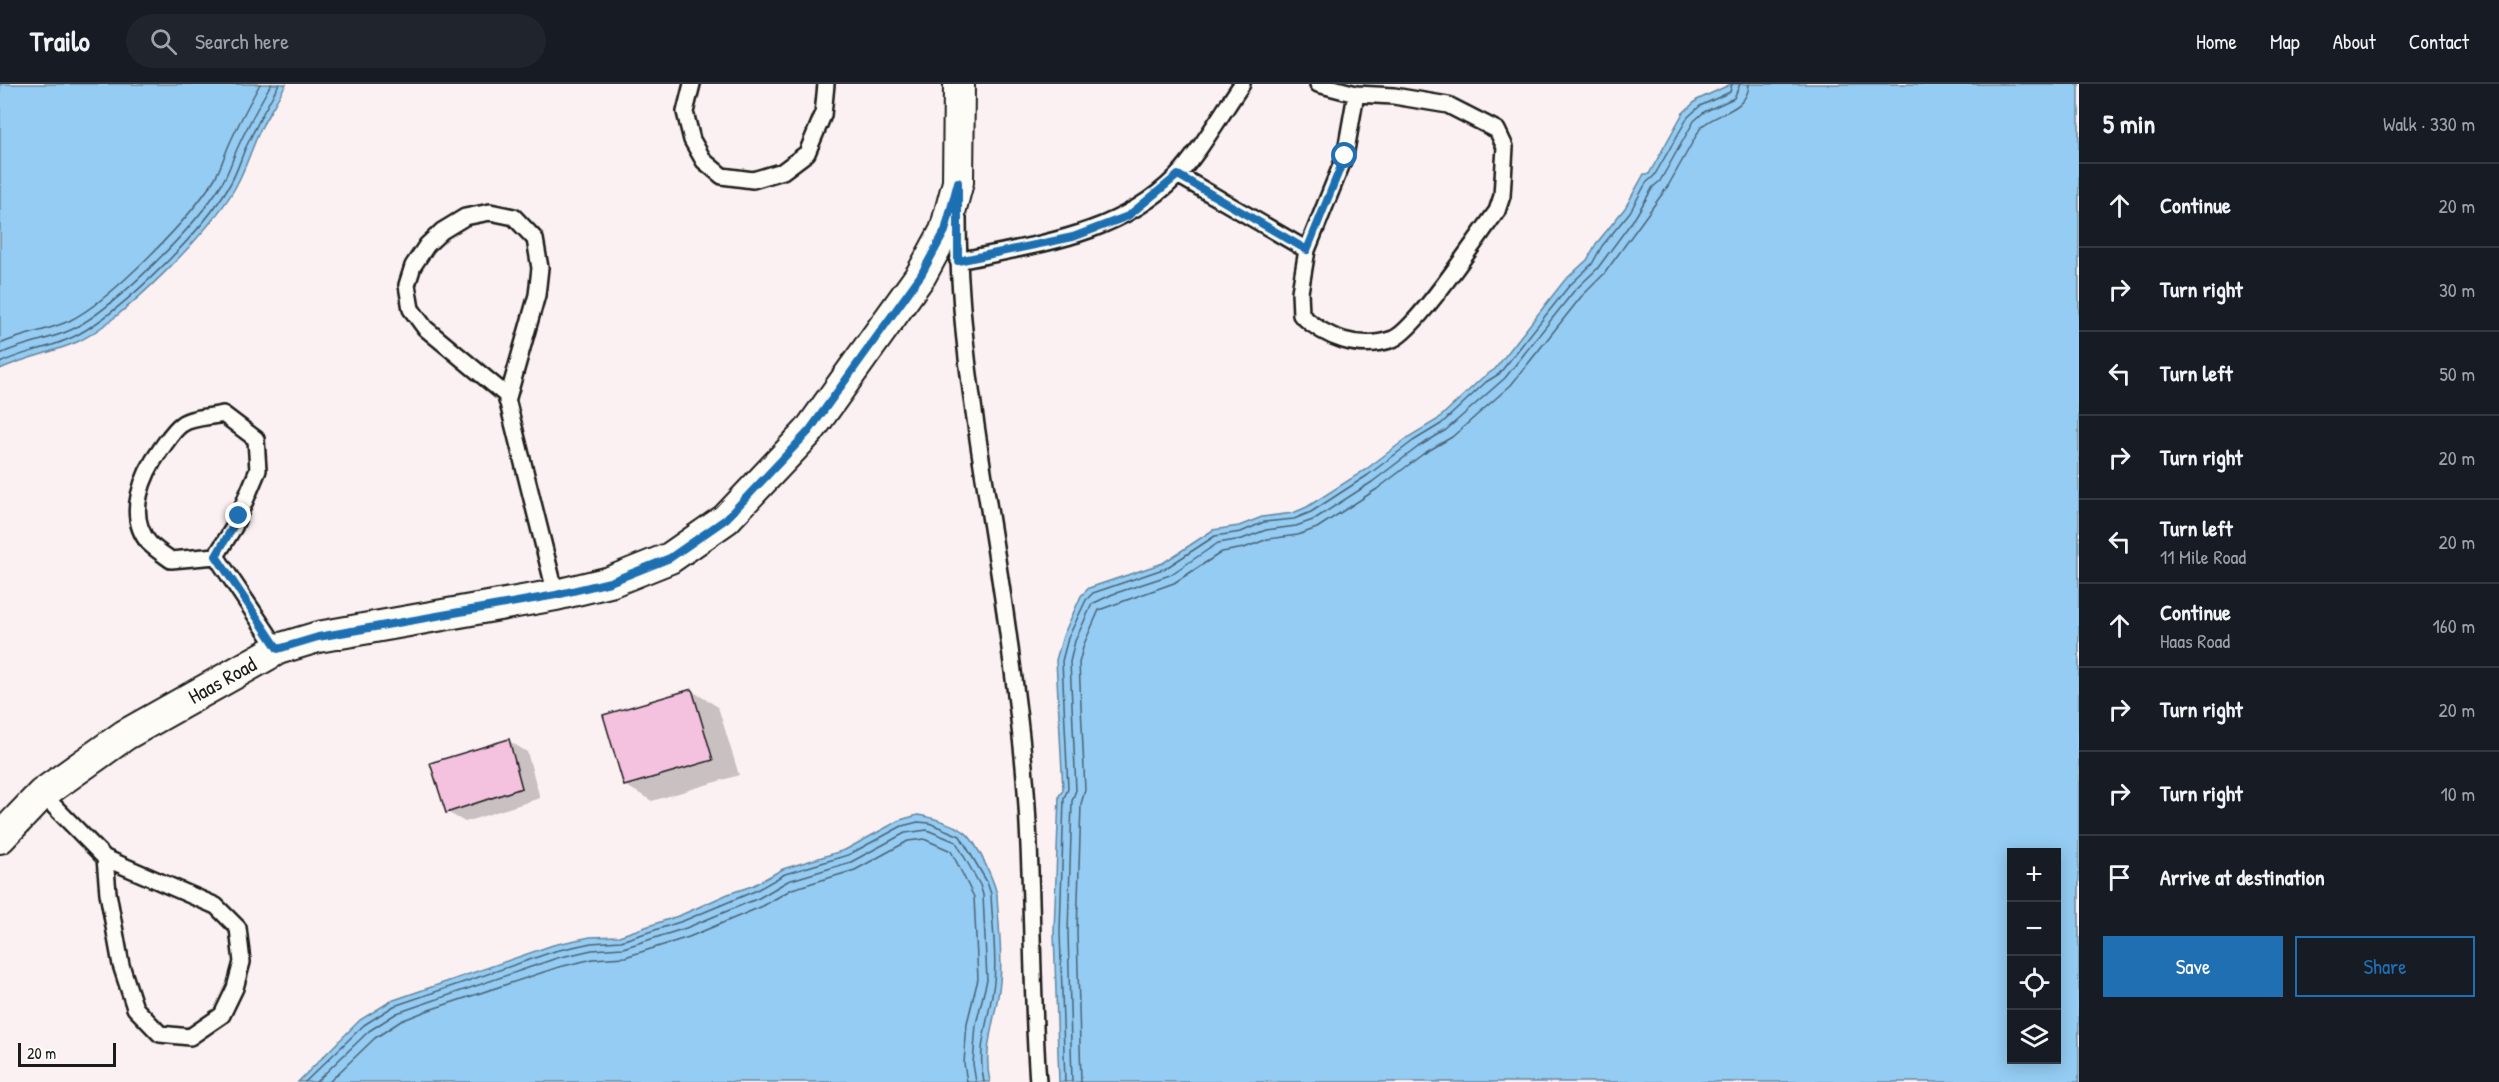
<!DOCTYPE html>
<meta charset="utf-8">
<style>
body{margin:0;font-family:"Patrick Hand",sans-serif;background:#20242c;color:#f1f3f6}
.controls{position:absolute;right:18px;bottom:18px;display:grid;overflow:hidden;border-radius:0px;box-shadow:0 3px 15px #0003}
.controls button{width:54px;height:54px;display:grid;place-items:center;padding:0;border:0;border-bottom:2px solid #363941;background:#171b24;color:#f1f3f6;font:30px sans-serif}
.scale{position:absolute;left:18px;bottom:15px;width:98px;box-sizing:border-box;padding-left:6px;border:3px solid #1c1c1c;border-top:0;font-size:16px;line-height:21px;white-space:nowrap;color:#1c1c1c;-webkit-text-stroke:4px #fdfcf7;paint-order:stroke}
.stop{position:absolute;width:18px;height:18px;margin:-14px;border:4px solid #1f6fb2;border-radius:50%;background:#fff}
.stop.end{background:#1f6fb2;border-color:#fff;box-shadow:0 2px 6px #0008}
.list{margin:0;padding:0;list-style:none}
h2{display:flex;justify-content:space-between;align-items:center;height:78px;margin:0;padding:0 24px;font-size:26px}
h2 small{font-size:20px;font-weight:400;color:#9ea1a6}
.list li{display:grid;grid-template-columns:39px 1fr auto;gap:18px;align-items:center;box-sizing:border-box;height:84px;padding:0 24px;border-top:2px solid #363941}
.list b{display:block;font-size:22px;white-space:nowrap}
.list p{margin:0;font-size:20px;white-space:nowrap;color:#9ea1a6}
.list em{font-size:20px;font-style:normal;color:#9ea1a6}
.actions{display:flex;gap:12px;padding:18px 24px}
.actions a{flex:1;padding:14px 0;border:2px solid #1f6fb2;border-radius:0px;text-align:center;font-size:21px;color:#1f6fb2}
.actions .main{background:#1f6fb2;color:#fff}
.icon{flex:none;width:33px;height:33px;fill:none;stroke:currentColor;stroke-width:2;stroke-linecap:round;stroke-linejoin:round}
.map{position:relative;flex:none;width:2079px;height:998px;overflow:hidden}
header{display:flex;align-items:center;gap:36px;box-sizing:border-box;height:84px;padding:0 30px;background:#171b24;border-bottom:2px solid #363941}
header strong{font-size:28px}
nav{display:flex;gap:33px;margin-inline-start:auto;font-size:21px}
.search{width:420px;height:54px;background:#20242c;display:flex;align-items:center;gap:15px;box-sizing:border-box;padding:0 21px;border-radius:33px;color:#9ea1a6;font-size:22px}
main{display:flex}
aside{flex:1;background:#171b24}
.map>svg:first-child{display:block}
.water{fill:#94ccf3;stroke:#64869d;stroke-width:1.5;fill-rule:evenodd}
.shadow{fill:#0003}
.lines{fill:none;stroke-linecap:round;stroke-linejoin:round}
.shore{stroke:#4c6272;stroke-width:1.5}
.building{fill:#f4c1df;stroke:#1c1c1c;stroke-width:1.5}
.service-casing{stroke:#1c1c1c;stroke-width:20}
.minor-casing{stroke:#1c1c1c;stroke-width:34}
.service{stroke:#fdfcf7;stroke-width:15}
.minor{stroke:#fdfcf7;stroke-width:30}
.route{stroke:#1f6fb2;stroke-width:8}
.labels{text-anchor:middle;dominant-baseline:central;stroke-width:6;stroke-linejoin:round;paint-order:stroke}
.street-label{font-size:21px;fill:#1c1c1c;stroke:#fdfcf7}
</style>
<header>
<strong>Trailo</strong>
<div class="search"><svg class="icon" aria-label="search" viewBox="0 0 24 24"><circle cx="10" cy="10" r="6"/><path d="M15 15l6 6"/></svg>Search here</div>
<nav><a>Home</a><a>Map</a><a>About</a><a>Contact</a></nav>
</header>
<main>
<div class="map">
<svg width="2079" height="998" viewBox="0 0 2079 998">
<rect width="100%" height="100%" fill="#fbf0f2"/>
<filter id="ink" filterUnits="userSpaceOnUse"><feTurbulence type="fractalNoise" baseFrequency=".0167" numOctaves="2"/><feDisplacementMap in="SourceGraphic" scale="12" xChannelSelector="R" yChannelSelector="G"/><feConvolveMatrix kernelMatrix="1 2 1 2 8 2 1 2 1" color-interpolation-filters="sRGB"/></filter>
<g filter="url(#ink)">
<!-- water -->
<path class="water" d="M0,0H286C278,15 269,29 261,44C252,63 246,84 236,102C214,144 120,239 77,258C52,269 25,273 0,285Z
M1731,0H2079V998H1059L1054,848L1059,712L1063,706L1056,576L1063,552L1081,512L1089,504L1163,479L1213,446L1239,442L1262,433L1293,429L1307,423L1365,386L1410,352L1437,336L1482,294L1495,285L1564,197L1587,176L1596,160L1625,124L1644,90H1649L1683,29L1697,16ZM2012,768H2056V976H2012Z
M918,731C930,733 953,740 963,747C976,755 993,795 997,810C998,838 1003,869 1000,898C997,932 982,962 990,998H298L360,936L391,917L553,861L590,853L619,852L681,831L728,810L752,802L783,785L845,766L900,736Z"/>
<!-- shadow -->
<path class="shadow" d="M692,607L718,623L739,691L652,717L625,701Z
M509,657L527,668L540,714L465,738L447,728Z"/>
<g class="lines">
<!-- shore -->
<path class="shore" d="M0,260C22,250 47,247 69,237C110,217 191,134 215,94C221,84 224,72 229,61C238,40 249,20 260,0
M0,270C23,259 50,256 73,245C117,222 197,141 222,99C229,88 232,76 237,65C247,42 259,21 271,0
M0,279C24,267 53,264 77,251C124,226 202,148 229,102C236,91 240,77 245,65C256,42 267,21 279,0
M305,998L364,941L394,922L555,867L591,859L621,857L683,837L755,807L785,790L848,771L902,742L918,738L929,739L960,752L987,798L991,810C992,838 997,870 994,898C990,933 976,963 984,998
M316,998L369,947L397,929L557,874L592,866L623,864L686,844L759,814L788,797L851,778L905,749L927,746L956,758L980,801L983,811L987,896L976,940L973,980L976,998
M329,998L375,954L401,937L429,926L559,883L593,875L625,873L689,853L763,822L792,805L855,786L908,757L924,755L951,767L974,813L978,895L967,939L964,979L967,998
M1065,998L1060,848L1064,714L1068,705L1062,577L1068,554L1086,516L1093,509L1166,484L1215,452L1241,448L1264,438L1294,435L1311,428L1368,391L1413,357L1441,340L1486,298L1499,290L1569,202L1592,180L1602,162L1630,128L1646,99L1654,92L1688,33L1700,22L1730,8L1732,0
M1072,998L1068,848L1072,717L1076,706L1070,578L1075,557L1092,520L1113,510L1170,491L1218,459L1242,455L1266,446L1296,442L1313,436L1372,398L1418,363L1446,346L1505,294L1574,207L1597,185L1636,132L1653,103L1660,97L1694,37L1704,28L1734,14L1740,0
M1081,998L1077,848L1081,720L1085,706L1079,579L1084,560L1099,526L1174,499L1222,468L1244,464L1268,455L1298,451L1317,444L1377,405L1423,370L1452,353L1511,301L1581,213L1604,190L1668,102L1701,43C1717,28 1748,27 1749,0"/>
</g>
<!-- building -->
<path class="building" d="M692,605L713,676L624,702L603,631Z
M509,655L522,704L446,729L430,679Z"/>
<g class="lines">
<!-- service casing -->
<g class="service-casing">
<path id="service" d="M692,0L685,28L692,56L704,77L722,92L753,96L783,87L807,69L823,31L826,0
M1178,91L1307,166L1300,208L1301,231C1326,254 1359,267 1393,255C1416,246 1479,151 1497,127L1502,112L1505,63L1497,46L1448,21L1394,12L1356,10L1318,0
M958,134C958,281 993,427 1011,572C1017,617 1023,662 1026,707C1033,804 1031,901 1038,998
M1307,166L1345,72L1356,10
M958,177C1037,160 1117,152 1176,93C1198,71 1223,27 1242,0
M507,317L537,211L540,184L535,155L514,133L490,128L465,133L442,147L427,161L413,182L407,201L411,225L425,244L506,311L556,511
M216,472L234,443L258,386L256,355L223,330C211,333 192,333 182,340C174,345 167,357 161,365C143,390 125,431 149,459C155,465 164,471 171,476L216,472L278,565
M42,710L105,774L108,809L121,881L135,924L160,950L190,953L222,931L235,904L242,878L238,844L216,822L105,774"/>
</g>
<!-- minor casing -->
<g class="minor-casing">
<path id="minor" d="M0,754L42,710L125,651L278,565L318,553L556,511L610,498L670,474L726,435L809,347L921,191L945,147L958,98L959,0"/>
</g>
<!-- service -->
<use href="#service" class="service"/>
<!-- minor -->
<use href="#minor" class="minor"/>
</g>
</g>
<g class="lines" filter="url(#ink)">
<!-- route -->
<path class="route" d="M239,432L216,472L278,565L318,553L556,511L610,498L670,474L726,435L809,347L921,191L945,147L958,98V177L1073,153L1128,132L1178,91L1307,166L1345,72"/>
</g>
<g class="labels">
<!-- street labels -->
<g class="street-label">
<text transform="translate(222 596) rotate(-29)">Haas Road</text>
</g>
</g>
</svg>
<div class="controls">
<button>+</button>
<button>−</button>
<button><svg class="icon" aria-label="locate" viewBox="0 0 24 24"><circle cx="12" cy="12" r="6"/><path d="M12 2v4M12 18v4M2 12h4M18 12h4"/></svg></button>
<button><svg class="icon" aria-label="layers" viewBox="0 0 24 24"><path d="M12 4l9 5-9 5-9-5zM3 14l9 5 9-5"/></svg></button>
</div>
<div class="scale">20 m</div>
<div class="stop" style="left:1345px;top:72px"></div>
<div class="stop end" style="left:239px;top:432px"></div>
</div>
<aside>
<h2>5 min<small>Walk · 330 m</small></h2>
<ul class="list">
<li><svg class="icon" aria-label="ahead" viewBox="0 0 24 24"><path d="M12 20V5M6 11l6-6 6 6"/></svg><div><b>Continue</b></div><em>20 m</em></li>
<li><svg class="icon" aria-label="right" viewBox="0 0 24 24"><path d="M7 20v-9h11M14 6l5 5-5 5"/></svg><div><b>Turn right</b></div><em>30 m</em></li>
<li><svg class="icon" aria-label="left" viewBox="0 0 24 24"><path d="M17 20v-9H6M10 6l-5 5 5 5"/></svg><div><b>Turn left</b></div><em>50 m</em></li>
<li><svg class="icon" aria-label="right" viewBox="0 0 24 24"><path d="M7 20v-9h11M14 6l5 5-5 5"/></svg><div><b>Turn right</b></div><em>20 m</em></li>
<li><svg class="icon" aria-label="left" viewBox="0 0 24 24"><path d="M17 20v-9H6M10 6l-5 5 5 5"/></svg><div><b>Turn left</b><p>11 Mile Road</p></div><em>20 m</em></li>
<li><svg class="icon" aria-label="ahead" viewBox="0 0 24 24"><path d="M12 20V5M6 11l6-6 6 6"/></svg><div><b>Continue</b><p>Haas Road</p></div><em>160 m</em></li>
<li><svg class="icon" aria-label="right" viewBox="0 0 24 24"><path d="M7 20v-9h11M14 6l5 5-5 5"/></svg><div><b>Turn right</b></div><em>20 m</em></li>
<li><svg class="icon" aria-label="right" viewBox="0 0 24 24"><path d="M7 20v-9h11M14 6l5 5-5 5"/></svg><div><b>Turn right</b></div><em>10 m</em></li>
<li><svg class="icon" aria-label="arrive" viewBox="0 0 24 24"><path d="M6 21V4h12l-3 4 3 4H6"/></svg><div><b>Arrive at destination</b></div></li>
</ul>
<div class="actions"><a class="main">Save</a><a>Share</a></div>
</aside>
</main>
